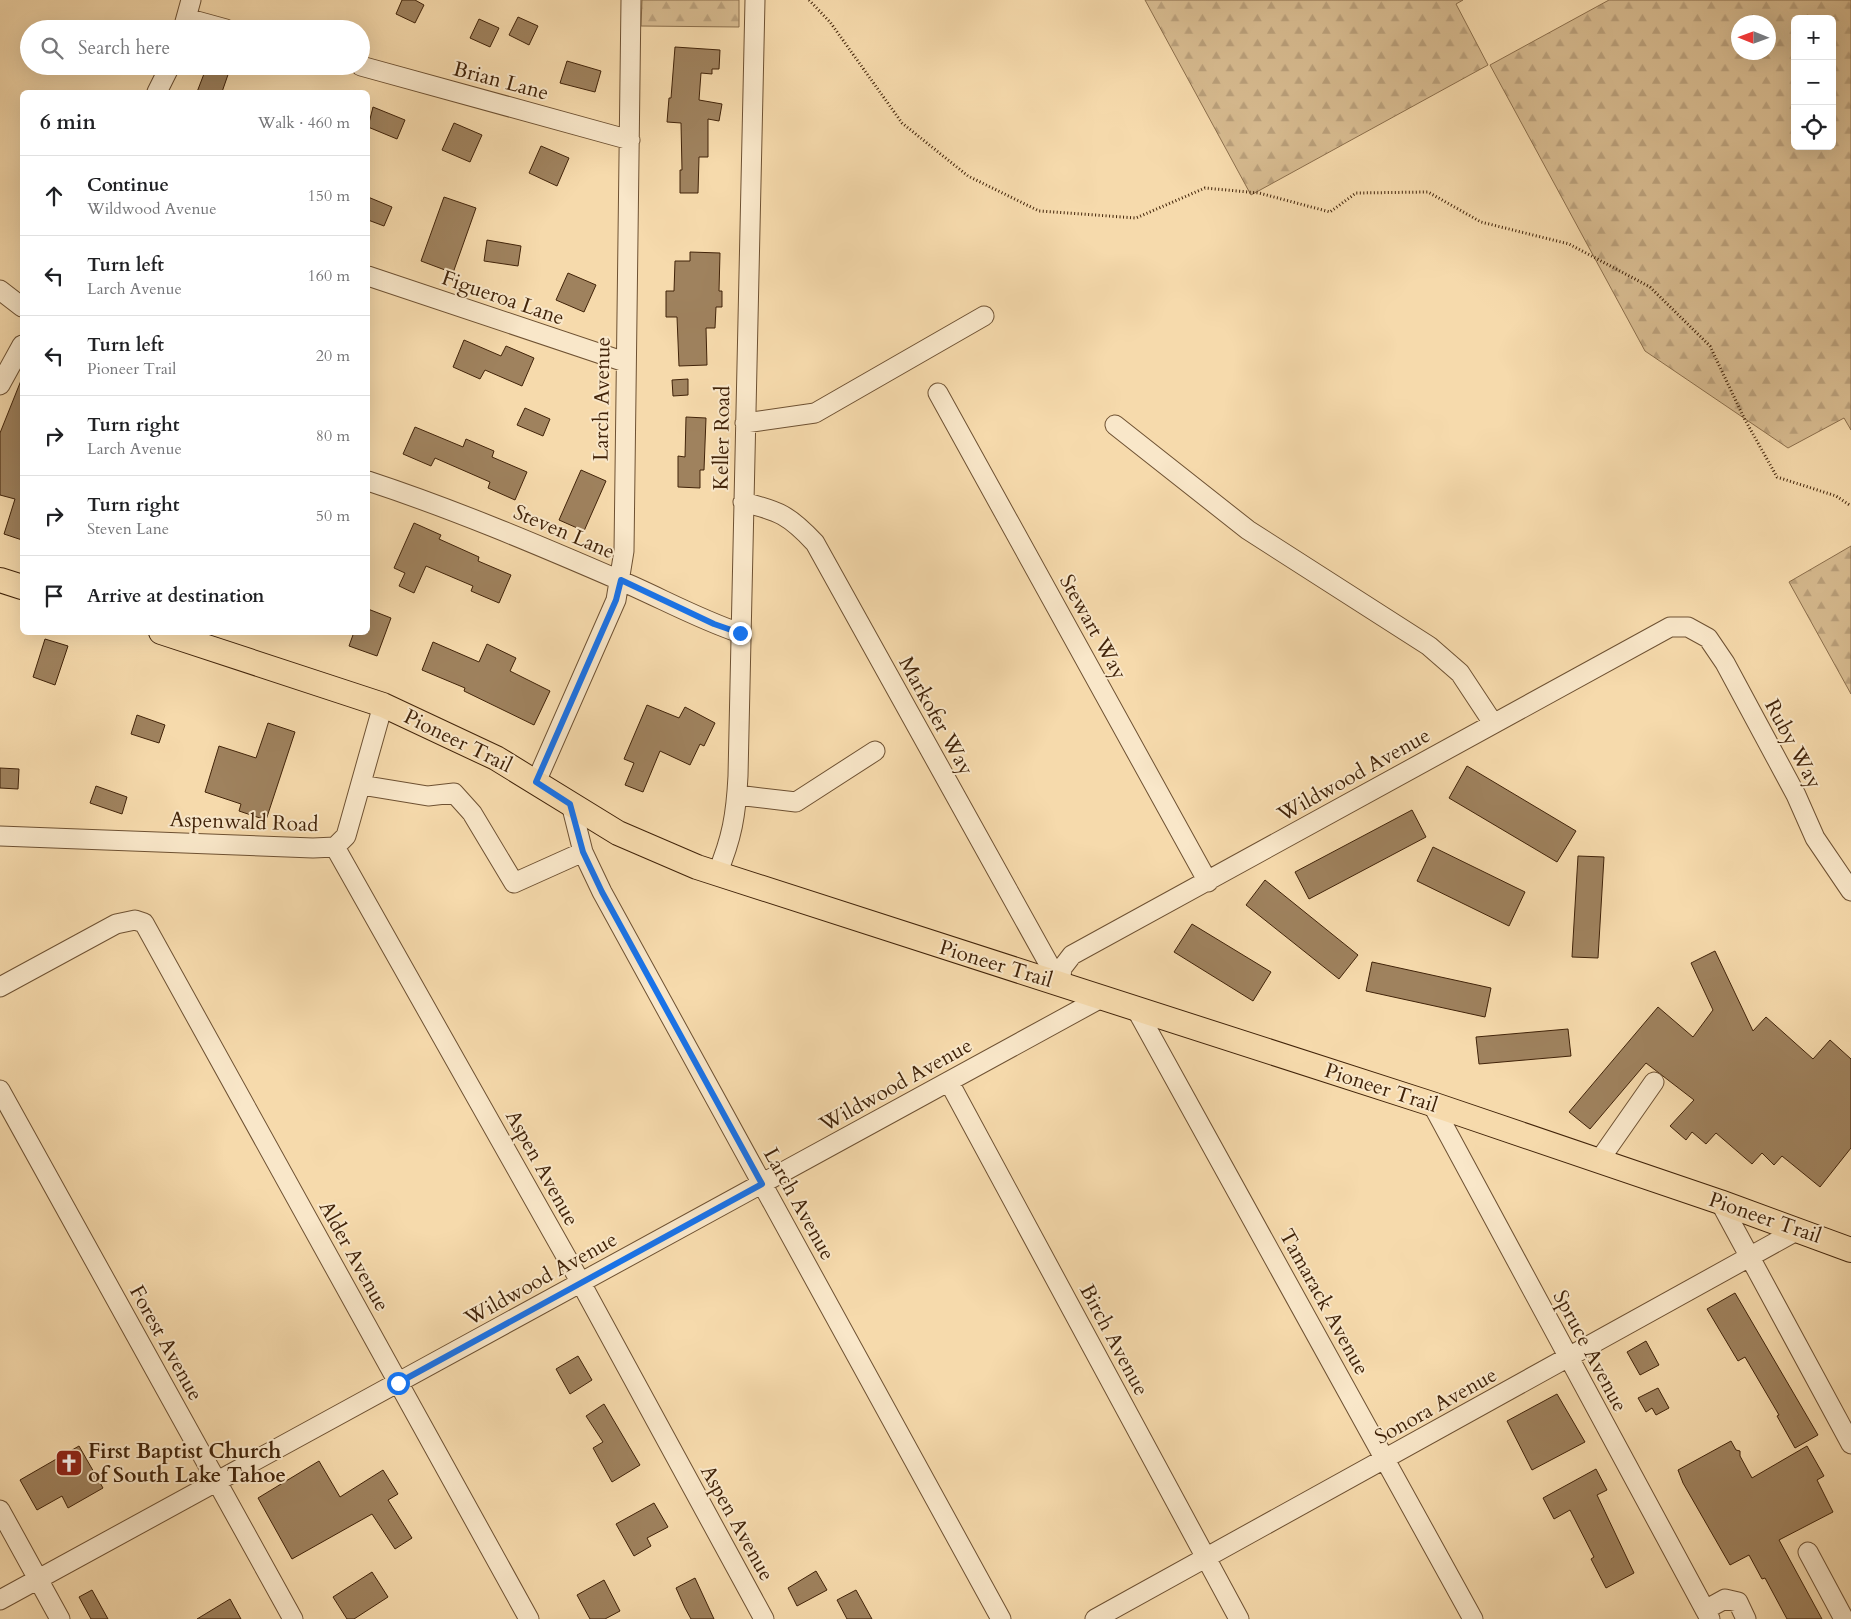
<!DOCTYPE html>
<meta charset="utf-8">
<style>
body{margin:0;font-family:Cardo,serif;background:#f2f2f2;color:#202124}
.controls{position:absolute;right:15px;top:15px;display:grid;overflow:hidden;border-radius:8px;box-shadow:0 5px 20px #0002}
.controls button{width:45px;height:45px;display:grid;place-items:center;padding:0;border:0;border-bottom:1px solid #e0e0e0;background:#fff;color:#202124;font:25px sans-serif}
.compass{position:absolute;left:1731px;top:15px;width:45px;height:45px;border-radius:50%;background:#fff;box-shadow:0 5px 20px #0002;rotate:271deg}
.stop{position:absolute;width:15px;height:15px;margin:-11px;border:4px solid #1a73e8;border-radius:50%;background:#fff}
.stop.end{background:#1a73e8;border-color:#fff;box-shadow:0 1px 5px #0008}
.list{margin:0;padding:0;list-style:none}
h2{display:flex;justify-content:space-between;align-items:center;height:65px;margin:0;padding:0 20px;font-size:21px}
h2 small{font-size:16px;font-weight:400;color:#757577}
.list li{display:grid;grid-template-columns:32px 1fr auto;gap:15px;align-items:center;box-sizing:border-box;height:80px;padding:0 20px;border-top:1px solid #e0e0e0}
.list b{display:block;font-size:19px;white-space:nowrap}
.list p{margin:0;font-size:16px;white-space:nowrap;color:#757577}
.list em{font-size:16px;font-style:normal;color:#757577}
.icon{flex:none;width:28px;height:28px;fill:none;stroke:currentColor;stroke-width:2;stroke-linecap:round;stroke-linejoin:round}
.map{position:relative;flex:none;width:1851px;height:1619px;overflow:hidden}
.search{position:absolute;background:#fff;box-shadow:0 5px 20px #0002;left:20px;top:20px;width:350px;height:55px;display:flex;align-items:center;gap:12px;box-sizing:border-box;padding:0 18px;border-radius:28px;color:#757577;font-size:19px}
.panel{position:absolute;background:#fff;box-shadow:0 5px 20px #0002;left:20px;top:90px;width:350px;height:545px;border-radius:8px}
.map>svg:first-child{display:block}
.forest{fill:url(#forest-firs);stroke:#8c6f4c;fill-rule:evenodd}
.building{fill:#9f825e;stroke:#412309}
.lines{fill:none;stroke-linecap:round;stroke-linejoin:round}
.minor-casing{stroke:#6e5132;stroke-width:21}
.major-casing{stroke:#412309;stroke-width:26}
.path{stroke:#412309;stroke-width:3;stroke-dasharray:1 2.5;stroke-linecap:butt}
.minor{stroke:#f9e7c9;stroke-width:19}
.major{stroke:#f6daac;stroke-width:24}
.route{stroke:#1a73e8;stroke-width:6}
.labels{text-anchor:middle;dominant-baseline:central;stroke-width:4;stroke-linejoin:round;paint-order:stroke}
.street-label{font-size:21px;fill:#412309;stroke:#f9e7c9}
.poi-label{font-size:21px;font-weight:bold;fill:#412309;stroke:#f9e7c9;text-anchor:start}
</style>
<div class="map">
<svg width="1851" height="1619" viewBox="0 0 1851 1619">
<defs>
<pattern id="forest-firs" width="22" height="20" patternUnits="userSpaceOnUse" patternTransform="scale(1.25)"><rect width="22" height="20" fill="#d7bb90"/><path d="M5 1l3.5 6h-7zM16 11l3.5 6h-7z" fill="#baa07b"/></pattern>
</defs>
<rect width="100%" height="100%" fill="#f6daac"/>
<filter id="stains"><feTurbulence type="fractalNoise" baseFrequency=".004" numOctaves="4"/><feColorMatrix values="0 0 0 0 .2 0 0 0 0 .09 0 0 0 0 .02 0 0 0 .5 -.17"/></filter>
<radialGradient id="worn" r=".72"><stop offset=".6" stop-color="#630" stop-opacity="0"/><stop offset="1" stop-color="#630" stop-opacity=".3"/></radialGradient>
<!-- forest -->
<path class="forest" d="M642,0H739V27L641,26Z
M1145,0H1463L1456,4L1488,65L1251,195Z
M1609,0H1851V430L1844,418L1788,448L1645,351L1490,65ZM1795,19H1832V146H1795ZM1738,22H1768V52H1738Z
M1851,546V694L1789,582Z"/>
<!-- building -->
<path class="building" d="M402,0H415L424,5L415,23L396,14Z
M518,17L538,26L529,45L509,35Z
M479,19L499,28L490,47L470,38Z
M675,47L720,50L719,69H712V74L701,73L699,100L722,104L719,121L708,119V157H699L698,193H680V170H682L681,123L667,122L669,98H671Z
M567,61L601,71L595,92L560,83Z
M207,66H231L222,92H197Z
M373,107L405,120L397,139L368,127Z
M454,123L482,135L470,162L442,150Z
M541,146L569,158L557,186L529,173Z
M368,197L392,207L384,226L368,220Z
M444,197L476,208L453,273L421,261Z
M487,240L521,246L518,266L484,261Z
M690,252L720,253L719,291H722V307H716L715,328H706L707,365L679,366L677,317H666V291H674L675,261H690Z
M568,273L596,285L584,312L556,300Z
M464,340L501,356L506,346L534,358L522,386L485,370L480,379L453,367Z
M22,378V540L4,534L15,499L0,495V433Z
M688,379V395L673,396L672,380Z
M525,408L550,419L543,436L517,425Z
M686,417L706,418L704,470H700V488L678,487V456L685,457Z
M415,427L463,447L466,439L494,451L492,457L527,472L515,500L488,488L490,482L435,458L431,466L403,454Z
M581,470L606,481L584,531L559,520Z
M414,523L441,535L439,539L479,557L478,561L511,575L499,603L471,591L473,586L426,566L414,593L399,586L405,573L394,568Z
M368,609L391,618L377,656L349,646L354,632H368Z
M45,639L68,646L55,685L33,677Z
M433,642L479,662L487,644L516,658L510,671L550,691L534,725L464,691L465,688L422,670Z
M647,705L679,718L685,707L715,723L704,746L700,744L690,765L660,751L643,792L625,785L634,763L624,759Z
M137,715L165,725L159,743L131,734Z
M268,723L295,732L266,820L239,811L241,804L205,792L219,746L256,758Z
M1467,766L1576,831L1557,862L1449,798Z
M0,768L19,769L18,789L0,788Z
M96,786L127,797L122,814L90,803Z
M1412,810L1426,837L1309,899L1295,872Z
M1433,847L1525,892L1509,926L1417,881Z
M1578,856L1604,857L1598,958L1572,957Z
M1265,880L1358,955L1339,979L1246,905Z
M1192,924L1271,972L1253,1001L1174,952Z
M1715,951L1753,1031L1766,1017L1813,1059L1830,1040L1851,1059V1148L1820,1187L1782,1156L1774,1165L1762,1153L1752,1164L1716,1133L1706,1144L1692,1132L1686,1140L1670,1126L1694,1100L1646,1063L1590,1129L1569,1112L1658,1007L1693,1037L1713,1010L1691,963Z
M1372,962L1491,988L1485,1017L1366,991Z
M1568,1029L1571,1056L1479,1064L1476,1037Z
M1735,1293L1818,1435L1795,1448L1777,1416L1779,1415L1745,1357L1738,1361L1707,1309Z
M1646,1341L1659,1365L1640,1375L1627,1352Z
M578,1356L592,1380L570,1394L556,1369Z
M1658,1388L1669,1408L1656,1415L1652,1408L1646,1412L1638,1398Z
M1557,1394L1585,1442L1532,1470L1507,1421Z
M604,1404L640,1465L612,1482L593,1448L603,1442L586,1416Z
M1731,1441L1736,1450L1740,1451V1456L1752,1478L1807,1446L1824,1476L1817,1480L1833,1512L1779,1540L1822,1619H1787L1765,1578L1762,1579L1749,1555L1730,1565L1683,1483L1678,1470Z
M79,1446L103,1488L68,1508L62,1496L37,1510L20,1480Z
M319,1461L340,1497L383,1470L398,1494L388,1500L412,1538L395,1549L372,1514L292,1559L258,1498Z
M1596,1469L1607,1490L1597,1495L1634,1573L1606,1588L1591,1559L1594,1557L1570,1510L1554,1519L1543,1498Z
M654,1503L668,1527L647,1538L651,1546L634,1556L616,1524Z
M816,1571L827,1590L797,1606L788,1588Z
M372,1572L388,1597L354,1619H347L333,1597Z
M695,1578L714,1619H691L685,1608L676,1588Z
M604,1580L620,1611L605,1619H590L577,1595Z
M92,1590L108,1619H91L79,1597Z
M856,1590L872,1619H847L837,1600Z
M230,1599L241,1619H197Z"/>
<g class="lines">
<!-- minor casing -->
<g class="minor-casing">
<path id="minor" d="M186,18L226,29
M183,29L191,0
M361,66L630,140
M157,92L170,66
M368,276L625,362
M0,290L22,307
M0,385L22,345
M938,393L1208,882
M745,423L815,413L984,316
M1115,425L1248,530L1429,646L1460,673L1493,723
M368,481C453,509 536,544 619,580C659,597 698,619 740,633
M743,502C779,511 789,515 815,543L1060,984
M536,782L616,600L624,551L631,0
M361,785L428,796L454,793L472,813L514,883L583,852
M737,795L796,802L875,751
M571,804L583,852L602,892L1001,1619
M0,836L313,848L335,847L346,836L383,705
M335,847L581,1283L764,1619
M717,874C732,838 736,815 738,776L755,0
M1060,984L1062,968L1072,955L1670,627H1688L1708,638L1725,663L1796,795L1815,838L1851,891
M0,987L116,924L135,920L144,923L529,1619
M1135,1007L1473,1619
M949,1082L1239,1619
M0,1090L293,1619
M1432,1104L1710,1619
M1598,1162L1654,1082
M1720,1202L1851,1444
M0,1510L60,1619
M1808,1552L1844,1619
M0,1600L1103,997
M1705,1610L1725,1599L1738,1602L1746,1619
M1095,1619L1798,1230"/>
</g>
<!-- major casing -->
<g class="major-casing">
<path id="major" d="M0,580L22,587
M161,632L383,705L496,758L618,833L697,867L1432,1104L1720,1202L1851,1250"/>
</g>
<!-- path -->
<path class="path" d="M809,0L830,22L902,123L968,176L1039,211L1136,218L1205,188L1259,193L1330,212L1356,193L1428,192L1481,222L1569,244L1650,287L1710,346L1744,418L1777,477L1836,496L1851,506"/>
<!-- minor -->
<use href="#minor" class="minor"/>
<!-- major -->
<use href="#major" class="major"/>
</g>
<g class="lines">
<!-- route -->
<path class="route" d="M398,1383L762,1184L602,892L583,852L570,804L536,782L616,600L621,580L714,624L740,633"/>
</g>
<!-- icons -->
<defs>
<g id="church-square" transform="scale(1.4375)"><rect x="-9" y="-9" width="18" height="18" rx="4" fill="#8f2418" stroke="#f9e7c9"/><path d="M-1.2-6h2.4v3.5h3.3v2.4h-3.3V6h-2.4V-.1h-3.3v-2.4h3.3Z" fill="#fff"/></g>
</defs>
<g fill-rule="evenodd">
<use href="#church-square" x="69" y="1463"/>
</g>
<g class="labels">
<!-- street labels -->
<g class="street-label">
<text transform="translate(501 81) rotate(15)">Brian Lane</text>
<text transform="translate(503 298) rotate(19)">Figueroa Lane</text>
<text transform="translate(602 399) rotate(-89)">Larch Avenue</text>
<text transform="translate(722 438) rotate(-89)">Keller Road</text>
<text transform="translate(564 532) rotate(23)">Steven Lane</text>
<text transform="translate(1093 627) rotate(61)">Stewart Way</text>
<text transform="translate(936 716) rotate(61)">Markofer Way</text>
<text transform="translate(458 741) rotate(26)">Pioneer Trail</text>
<text transform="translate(1793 744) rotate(62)">Ruby Way</text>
<text transform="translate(1354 775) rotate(-29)">Wildwood Avenue</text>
<text transform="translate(244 822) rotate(2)">Aspenwald Road</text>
<text transform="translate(996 964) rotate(17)">Pioneer Trail</text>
<text transform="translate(896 1085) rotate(-29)">Wildwood Avenue</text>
<text transform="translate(1381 1088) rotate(18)">Pioneer Trail</text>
<text transform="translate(542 1168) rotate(61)">Aspen Avenue</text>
<text transform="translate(799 1204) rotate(61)">Larch Avenue</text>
<text transform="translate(1765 1218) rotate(19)">Pioneer Trail</text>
<text transform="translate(354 1256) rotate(61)">Alder Avenue</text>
<text transform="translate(541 1279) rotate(-29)">Wildwood Avenue</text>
<text transform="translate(1324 1302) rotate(61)">Tamarack Avenue</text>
<text transform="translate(1114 1340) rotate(62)">Birch Avenue</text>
<text transform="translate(166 1343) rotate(61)">Forest Avenue</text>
<text transform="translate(1590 1351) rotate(62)">Spruce Avenue</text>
<text transform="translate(1436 1406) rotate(-29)">Sonora Avenue</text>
<text transform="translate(737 1523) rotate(61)">Aspen Avenue</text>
</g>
<!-- poi labels -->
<g class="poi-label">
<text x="88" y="1451">First Baptist Church<tspan x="88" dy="24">of South Lake Tahoe</tspan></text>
</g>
</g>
<rect width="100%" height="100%" filter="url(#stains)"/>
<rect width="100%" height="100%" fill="url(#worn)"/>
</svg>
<div class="controls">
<button>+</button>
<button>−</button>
<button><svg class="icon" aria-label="locate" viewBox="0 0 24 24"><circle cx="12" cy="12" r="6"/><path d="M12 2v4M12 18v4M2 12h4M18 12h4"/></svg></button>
</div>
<svg class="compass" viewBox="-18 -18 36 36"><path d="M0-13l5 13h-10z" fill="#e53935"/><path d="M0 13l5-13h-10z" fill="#757577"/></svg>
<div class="stop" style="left:398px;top:1383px"></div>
<div class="stop end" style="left:740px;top:633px"></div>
<div class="search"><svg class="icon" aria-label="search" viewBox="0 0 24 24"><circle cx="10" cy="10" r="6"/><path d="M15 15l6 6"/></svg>Search here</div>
<section class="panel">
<h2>6 min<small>Walk · 460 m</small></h2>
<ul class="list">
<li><svg class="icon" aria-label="ahead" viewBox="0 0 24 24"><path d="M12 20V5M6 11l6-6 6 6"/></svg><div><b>Continue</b><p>Wildwood Avenue</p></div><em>150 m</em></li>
<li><svg class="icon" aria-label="left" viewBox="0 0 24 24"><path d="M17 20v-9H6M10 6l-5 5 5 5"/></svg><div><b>Turn left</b><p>Larch Avenue</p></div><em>160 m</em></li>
<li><svg class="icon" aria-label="left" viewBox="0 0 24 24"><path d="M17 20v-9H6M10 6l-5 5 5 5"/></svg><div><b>Turn left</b><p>Pioneer Trail</p></div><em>20 m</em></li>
<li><svg class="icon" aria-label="right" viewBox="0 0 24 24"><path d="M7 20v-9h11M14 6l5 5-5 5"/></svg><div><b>Turn right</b><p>Larch Avenue</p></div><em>80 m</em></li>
<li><svg class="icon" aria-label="right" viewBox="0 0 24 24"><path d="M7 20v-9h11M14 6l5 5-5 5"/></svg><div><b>Turn right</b><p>Steven Lane</p></div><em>50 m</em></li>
<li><svg class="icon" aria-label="arrive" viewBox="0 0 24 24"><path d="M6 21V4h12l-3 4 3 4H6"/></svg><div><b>Arrive at destination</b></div></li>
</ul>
</section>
</div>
